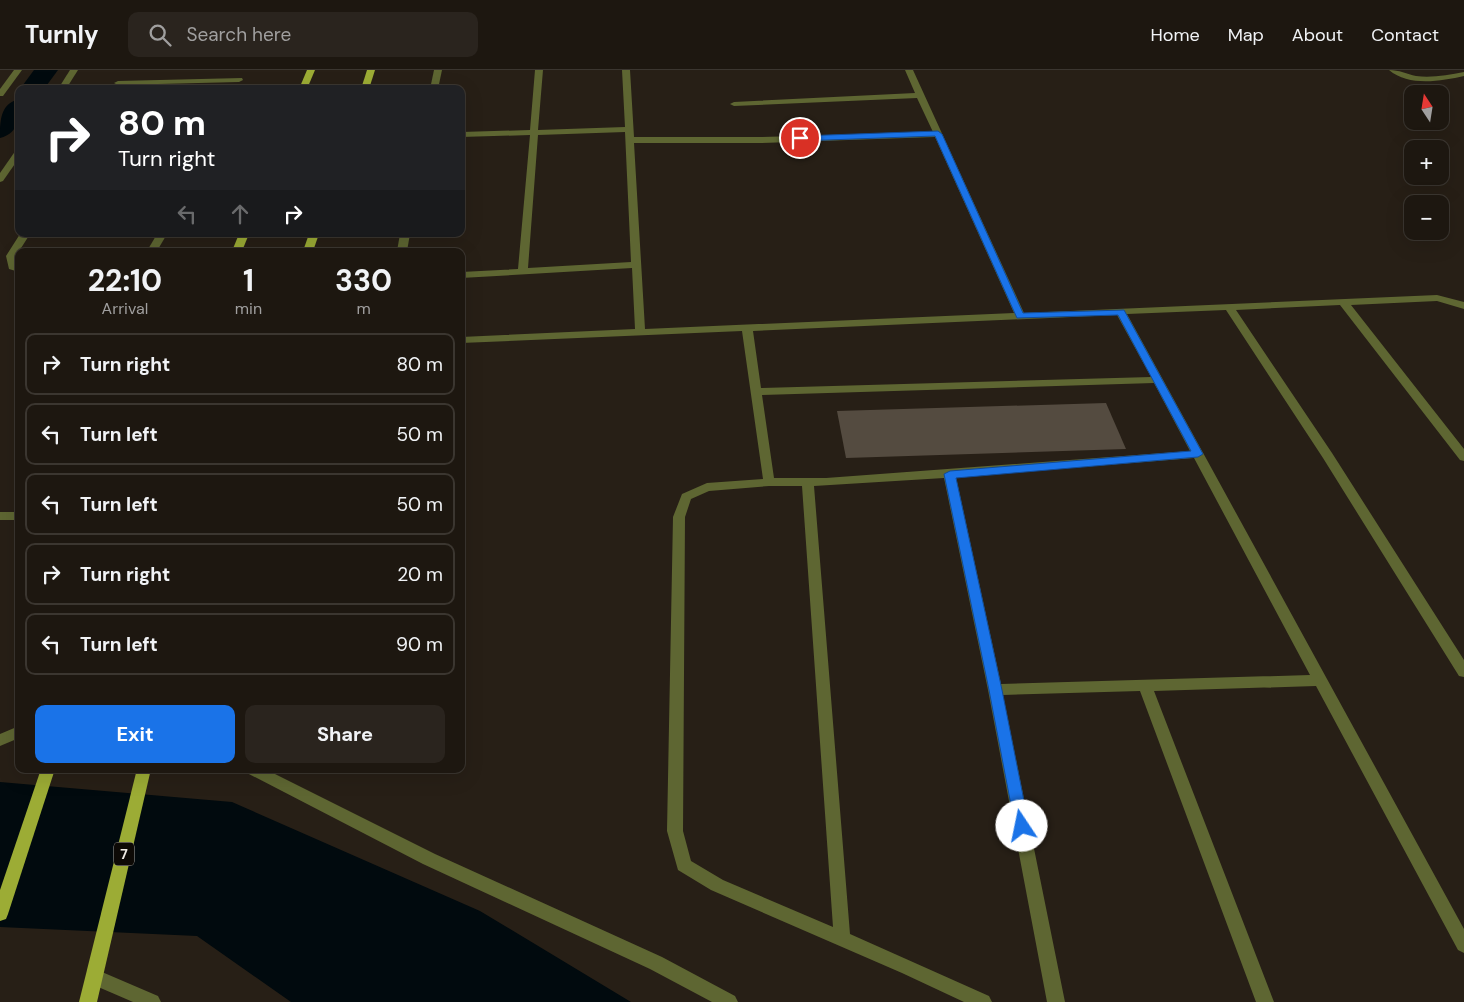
<!DOCTYPE html>
<html lang="en">
<head>
<meta charset="utf-8">
<style>
  body { margin:0; font-family:"DM Sans",sans-serif; background:#2a241e; color:#f1f3f6; height:100vh; display:flex; flex-direction:column; font-size:19px; white-space:nowrap }
  * { box-sizing:border-box; margin:0 }
  p { font-size:16px; color:#a09f9f }
  .icon { flex:none; width:28px; height:28px; fill:none; stroke:currentColor; stroke-width:2; stroke-linecap:round; stroke-linejoin:round }
  .map { position:relative; flex:1; overflow:hidden }
  .drawer { position:absolute; left:15px; top:178px; width:450px; height:525px; display:flex; flex-direction:column; background:#1d1710; border-radius:10px; box-shadow:0 5px 20px #0002,0 0 0 1px #3b3630 }
  .drawer>* { flex:none }
  .banner { position:absolute; left:15px; top:15px; width:450px; height:152px; border-radius:10px; box-shadow:0 5px 20px #0002,0 0 0 1px #3b3630; background:#202124; color:#fff; overflow:hidden }
  .needle { width:32px; rotate:348deg }
  .buttons { position:absolute; left:1404px; top:15px; display:grid; gap:10px }
  .buttons a { display:grid; place-items:center; width:45px; height:45px; border-radius:10px; background:#1d1710; box-shadow:0 5px 20px #0002,0 0 0 1px #3b3630; font-size:25px }
  .pin { position:absolute; display:grid; place-items:center; width:42px; height:42px; color:#fff; margin:-21px; border:2px solid #fff; border-radius:50%; box-shadow:0 1px 5px #0007 }
  .me { position:absolute; width:55px; margin:-28px; rotate:349deg; stroke-linejoin:round; filter:drop-shadow(0 0 4px #0008) }
  .turn { display:flex; align-items:center; gap:18px; height:105px; padding:0 20px; font-size:22px }
  .turn .icon { width:65px; height:65px; stroke-width:2.5 }
  .turn b { display:block; font-size:35px; line-height:42px }
  .lanes { display:flex; align-items:center; height:48px; padding:0 20px; background:#0003; justify-content:center; gap:25px; direction:ltr }
  .lanes .off { opacity:.35 }
  .eta { display:flex; justify-content:space-evenly; align-items:center; height:85px; text-align:center }
  .eta b { font-size:30px; font-weight:700; line-height:35px }
  .primary-button { display:flex; gap:10px; margin-top:auto; padding:10px 20px }
  .primary-button a { flex:1; height:58px; border-radius:10px; background:#1a73e8; color:#fff; font-size:20px; font-weight:700; line-height:58px; text-align:center }
  .primary-button a+a { background:#2a241e; color:#f1f3f6 }
  ul { padding:0; list-style:none }
  li { display:flex; align-items:center; gap:15px; height:62px; margin:0 10px 8px; padding:0 10px; border:2px solid #3b3630; border-radius:10px }
  li div { flex:1 }
  li b { display:block; font-size:19px }
  li em { font-style:normal }
  header { display:flex; align-items:center; gap:30px; box-sizing:border-box; height:70px; padding:0 25px; background:#1d1710; border-bottom:1px solid #3b3630 }
  header strong { font-size:24px }
  nav { display:flex; gap:28px; margin-inline-start:auto; font-size:18px }
  .search { width:350px; height:45px; background:#2a241e; display:flex; align-items:center; gap:12px; box-sizing:border-box; padding:0 18px; border-radius:10px; color:#a09f9f; font-size:19px }
  .map>svg:first-child { display:block }
  .water { fill:#010a0e }
  .lines { fill:none; stroke-linecap:round; stroke-linejoin:round }
  .canal { fill:#010a0e; fill-rule:evenodd }
  .building { fill:#544b40 }
  .minor { fill:#5e6632; fill-rule:evenodd }
  .major { fill:#9cac35; fill-rule:evenodd }
  .route { fill:#1a73e8; stroke:#114b97 }
  .labels { text-anchor:middle; dominant-baseline:central; stroke-width:5; stroke-linejoin:round; paint-order:stroke }
  .shield { fill:#0d0a06; stroke:#aca8a1; stroke-width:1 }
  .shield-label { font-size:14px; font-weight:bold; fill:#f0ebe4 }
</style>
</head>
<body>
<header>
<strong>Turnly</strong>
<div class="search"><svg class="icon" aria-label="search" viewBox="0 0 24 24"><circle cx="10" cy="10" r="6"/><path d="M15 15l6 6"/></svg>Search here</div>
<nav><a>Home</a><a>Map</a><a>About</a><a>Contact</a></nav>
</header>
<div class="map">
<svg width="1464" height="932" viewBox="0 0 1464 932">
  <rect width="100%" height="100%" fill="#271f16"/>
  <path class="water" d="M0,712l232,20 248,109 151,91h-340l-94,-66 -197,-9z"/>
  <g class="lines">
    <g class="canal">
      <path d="M34,0h24l-14,19h-24z"/>
      <path d="M19,29c0,17 1,34 -19,39 0,-17 0,-34 19,-39z"/>
    </g>
  </g>
  <path class="building" d="M1106,333l20,46 -280,9 -9,-47z"/>
  <g class="lines">
    <g class="minor">
      <path d="M14,0h8l-19,26h-3v-7z"/>
      <path d="M70,0h8l-12,19h-8z"/>
      <path d="M434,0h8l-4,19h-8z"/>
      <path d="M535,0h8l-5,60 87,-3 -3,-57h8l4,67h127l172,-5 -16,-34 -183,8 -4,-2 4,-2 181,-9 -10,-23h8l111,243 413,-18 27,7v7l-27,-8 -86,4 113,144v12l-4,-1 -120,-155 -104,5 96,143 132,207v17l-5,-1 -136,-218 -97,-148 -99,4 337,615v24l-6,-3 -142,-264 -162,5 120,311h-18l-116,-311 -137,4 62,307h-18l-59,-312 -44,-212 -130,8 36,448 139,62 3,6h-28l-62,-29 -191,-83 -33,-20 -11,-39 6,-314 9,-23 25,-11 56,-4 -21,-148 -281,12v-6l174,-8 -3,-61 -171,10v-6l57,-3 12,-134 -69,2v-5l69,-2zM625,62l6,130 -103,6 10,-133zM935,67l79,176 -369,16 -11,-186h127zM1117,245l34,62 -390,11 -8,-57zM1154,313l36,68 -364,27h-52l-12,-83zM1194,388l116,217 -309,9 -45,-207zM769,416h33l31,441 -110,-47 -32,-19 -8,-30 2,-314 6,-18 18,-8z"/>
      <path d="M1389,0c10,0 18,4 27,6 16,2 32,-1 48,-4v4c-23,5 -55,11 -75,-6z"/>
      <path d="M242,8l1,2 -4,2 -121,3 -4,-2 4,-2z"/>
      <path d="M16,80h3v8l-16,23 -3,1v-9z"/>
      <path d="M20,164h10l-14,22 3,16 -10,-3 -3,-13z"/>
      <path d="M157,164h10l-10,17h-10z"/>
      <path d="M400,164h10l-3,17h-10z"/>
      <rect x="0" y="442" width="19" height="8"/>
      <path d="M19,656v12l-19,8v-12z"/>
      <path d="M245,699h20l170,85 227,103 73,39 3,6h-26l-62,-33 -227,-105 -176,-91z"/>
      <path d="M95,899l63,27 3,6h-28l-44,-19 -3,-6 3,-6z"/>
    </g>
    <g class="major">
      <path d="M307,0h8l-8,19h-8z"/>
      <path d="M367,0h8l-6,19h-8z"/>
      <path d="M239,164h10l-7,17h-10z"/>
      <path d="M309,164h10l-6,17h-10z"/>
      <path d="M41,699h14l-47,145 -2,5 -6,2v-31z"/>
      <path d="M137,699h14l-54,233h-18z"/>
    </g>
  </g>
  <path class="route" d="M938,61l4,3 81,179 101,-3 79,144 -5,3 -242,21 46,212 27,136 -2,5 -5,2 -5,-2 -2,-5 -26,-136 -45,-216 6,-3 241,-20 -73,-136 -101,3 -82,-182 -135,5 -4,-3 4,-2z"/>
  <g class="labels">
    <rect class="shield" x="114" y="772.5" width="20" height="23" rx="4"/>
    <g class="shield-label">
      <text x="124" y="784">7</text>
    </g>
  </g>
</svg>
<div class="buttons">
<a><svg class="needle" viewBox="-14 -14 28 28"><path d="M0-13l5 13h-10z" fill="#e53935"/><path d="M0 13l5-13h-10z" fill="#a09f9f"/></svg></a>
<a>+</a>
<a>−</a>
</div>
<div class="pin" style="left:800px;top:68px;background:#d93025"><svg class="icon" aria-label="arrive" viewBox="0 0 24 24"><path d="M6 21V4h12l-3 4 3 4H6"/></svg></div>
<svg class="me" style="left:1022px;top:756px" viewBox="-20 -20 40 40"><circle r="19" fill="#fff"/><path d="M0-13L10 11 0 6-10 11z" fill="#1a73e8"/></svg>
<div class="banner">
<div class="turn"><svg class="icon" aria-label="right" viewBox="0 0 24 24"><path d="M7 20v-9h11M14 6l5 5-5 5"/></svg><div><b>80 m</b>Turn right</div></div>
<div class="lanes"><svg class="icon off" aria-label="left" viewBox="0 0 24 24"><path d="M17 20v-9H6M10 6l-5 5 5 5"/></svg><svg class="icon off" aria-label="ahead" viewBox="0 0 24 24"><path d="M12 20V5M6 11l6-6 6 6"/></svg><svg class="icon" aria-label="right" viewBox="0 0 24 24"><path d="M7 20v-9h11M14 6l5 5-5 5"/></svg></div>
</div>
<section class="drawer">
<div class="eta">
<div><b>22:10</b><p>Arrival</p></div>
<div><b>1</b><p>min</p></div>
<div><b>330</b><p>m</p></div>
</div>
<ul>
<li><svg class="icon" aria-label="right" viewBox="0 0 24 24"><path d="M7 20v-9h11M14 6l5 5-5 5"/></svg><div><b>Turn right</b></div><em>80 m</em></li>
<li><svg class="icon" aria-label="left" viewBox="0 0 24 24"><path d="M17 20v-9H6M10 6l-5 5 5 5"/></svg><div><b>Turn left</b></div><em>50 m</em></li>
<li><svg class="icon" aria-label="left" viewBox="0 0 24 24"><path d="M17 20v-9H6M10 6l-5 5 5 5"/></svg><div><b>Turn left</b></div><em>50 m</em></li>
<li><svg class="icon" aria-label="right" viewBox="0 0 24 24"><path d="M7 20v-9h11M14 6l5 5-5 5"/></svg><div><b>Turn right</b></div><em>20 m</em></li>
<li><svg class="icon" aria-label="left" viewBox="0 0 24 24"><path d="M17 20v-9H6M10 6l-5 5 5 5"/></svg><div><b>Turn left</b></div><em>90 m</em></li>
</ul>
<div class="primary-button"><a>Exit</a><a>Share</a></div>
</section>
</div>
</body>
</html>
